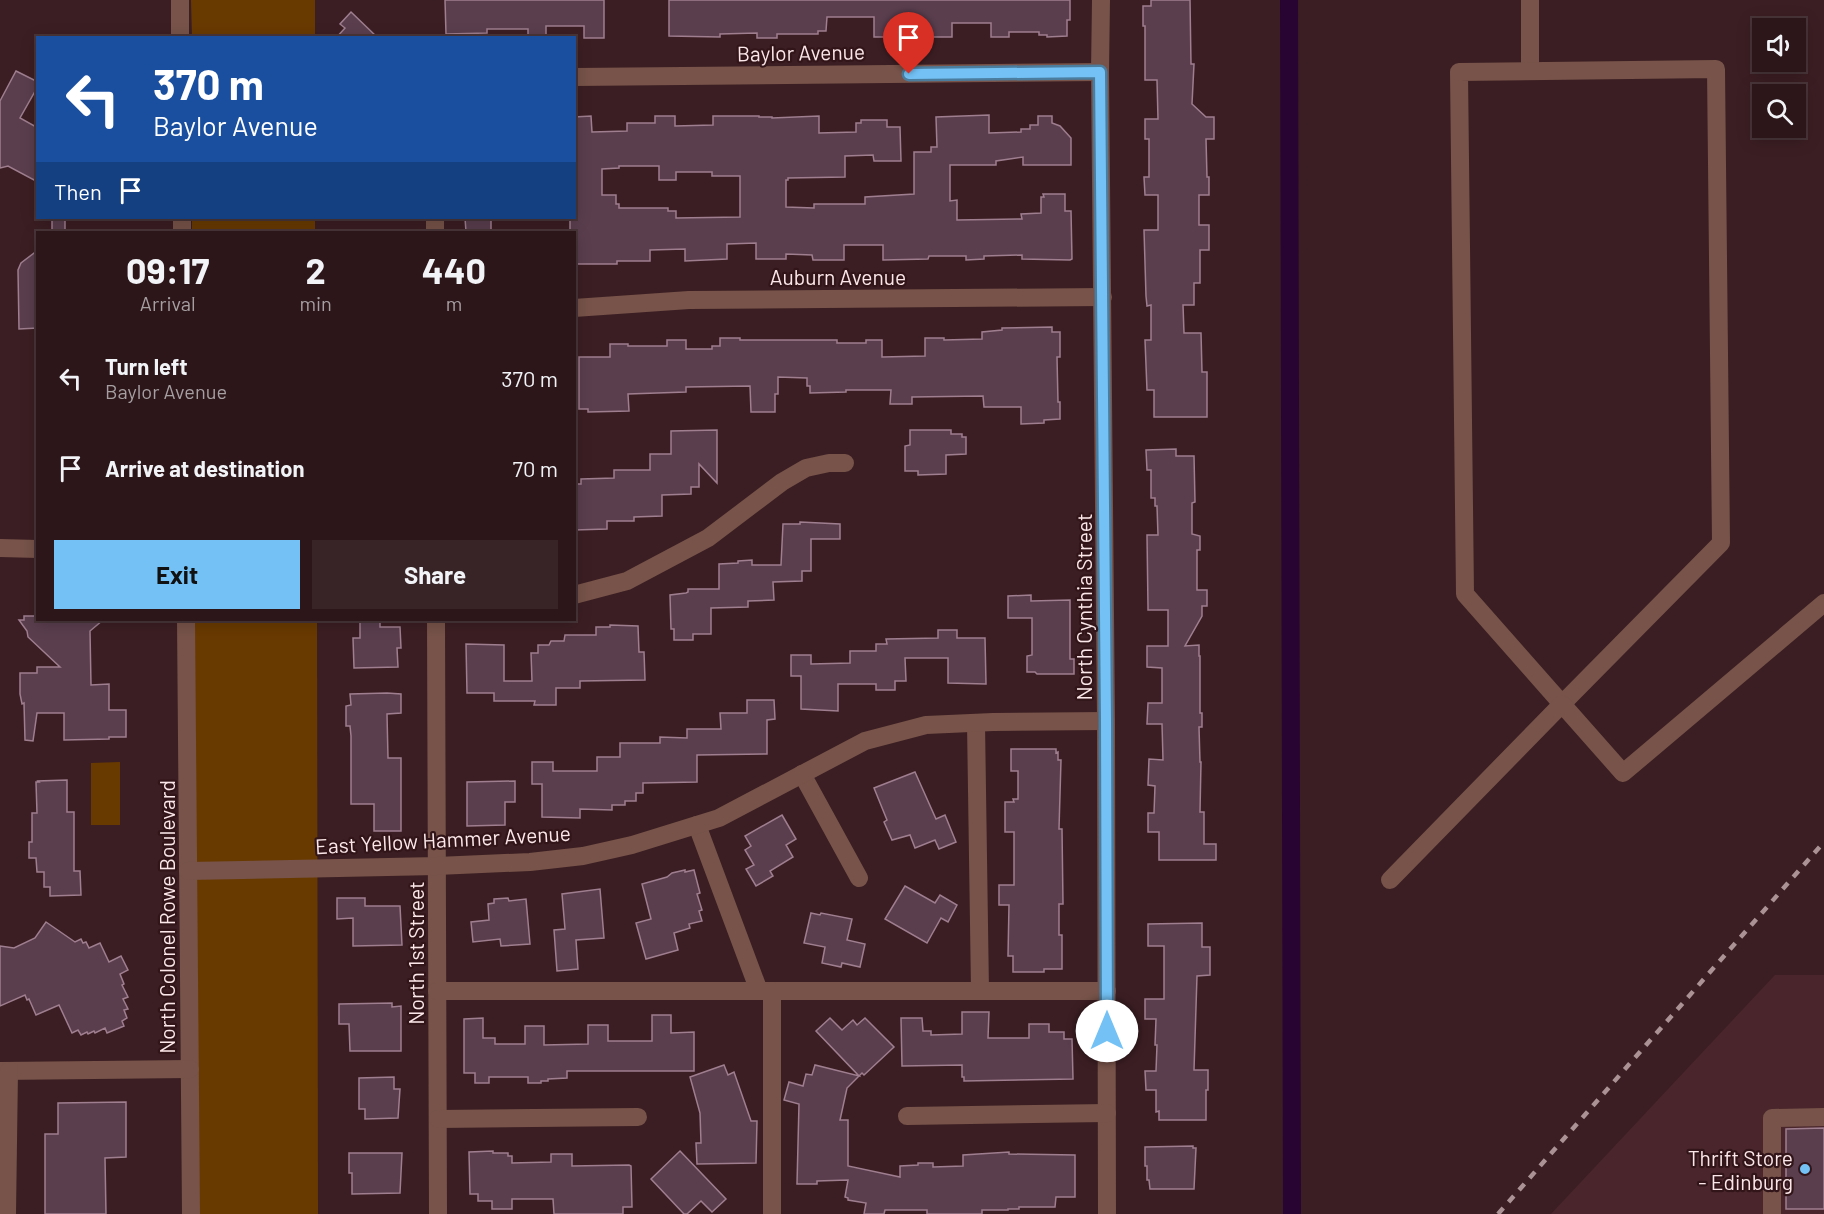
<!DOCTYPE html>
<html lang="en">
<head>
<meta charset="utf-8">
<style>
  body { margin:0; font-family:Barlow,sans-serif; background:#382327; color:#f1f3f6; height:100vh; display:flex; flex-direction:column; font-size:22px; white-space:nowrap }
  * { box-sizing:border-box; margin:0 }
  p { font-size:20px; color:#a69fa2 }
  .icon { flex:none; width:33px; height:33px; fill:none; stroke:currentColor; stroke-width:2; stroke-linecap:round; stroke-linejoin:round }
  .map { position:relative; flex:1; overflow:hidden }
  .drawer { position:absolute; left:36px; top:231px; width:540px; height:390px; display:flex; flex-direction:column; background:#2c161a; border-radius:0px; box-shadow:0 3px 15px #0003,0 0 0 2px #483539 }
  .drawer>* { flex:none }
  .top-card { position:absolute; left:36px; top:36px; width:540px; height:183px; border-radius:0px; box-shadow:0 3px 15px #0003,0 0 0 2px #483539; background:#1a4fa0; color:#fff; overflow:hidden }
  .buttons { position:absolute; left:1752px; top:18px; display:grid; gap:12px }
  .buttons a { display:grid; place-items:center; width:54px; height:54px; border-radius:0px; background:#2c161a; box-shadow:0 3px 15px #0003,0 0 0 2px #483539; font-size:30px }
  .pin { position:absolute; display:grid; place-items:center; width:51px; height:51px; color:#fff; margin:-62px -26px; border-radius:50% 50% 50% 0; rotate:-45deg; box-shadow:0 0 6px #0007 }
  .pin .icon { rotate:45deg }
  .me { position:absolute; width:66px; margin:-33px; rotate:0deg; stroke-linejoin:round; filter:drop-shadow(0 0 4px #0008) }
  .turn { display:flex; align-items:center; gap:21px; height:126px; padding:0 18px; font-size:27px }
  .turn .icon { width:78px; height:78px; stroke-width:2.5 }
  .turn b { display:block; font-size:42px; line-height:51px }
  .then { display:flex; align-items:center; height:57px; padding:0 18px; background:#0003; gap:12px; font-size:22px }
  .eta { display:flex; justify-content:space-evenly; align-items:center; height:102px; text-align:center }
  .eta b { font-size:36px; font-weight:700; line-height:42px }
  .cta { display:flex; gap:12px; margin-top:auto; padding:12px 18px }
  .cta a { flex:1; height:69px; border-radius:0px; background:#73c1f5; color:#111; font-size:24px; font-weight:700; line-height:69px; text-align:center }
  .cta a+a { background:#382327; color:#f1f3f6 }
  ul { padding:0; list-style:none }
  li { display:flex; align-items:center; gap:18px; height:90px; padding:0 18px }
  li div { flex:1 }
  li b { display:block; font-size:22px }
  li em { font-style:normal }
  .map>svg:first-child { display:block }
  .built { fill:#4a262c }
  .green { fill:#693a00 }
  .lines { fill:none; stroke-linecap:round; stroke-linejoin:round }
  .canal { stroke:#280432; stroke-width:18 }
  .building { fill:#5a3e4e; stroke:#9e7e8f; stroke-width:1.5; fill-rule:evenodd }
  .minor { stroke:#775349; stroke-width:18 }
  .rail { stroke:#aa9295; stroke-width:4.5; stroke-dasharray:8 8; stroke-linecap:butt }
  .route-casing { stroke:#4b7d9f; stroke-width:15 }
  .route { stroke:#73c1f5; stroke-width:10 }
  .poi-dot { fill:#73c1f5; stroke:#311519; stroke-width:2 }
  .labels { text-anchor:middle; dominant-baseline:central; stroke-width:4.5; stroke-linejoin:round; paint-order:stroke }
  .street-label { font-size:21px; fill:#fbe7e9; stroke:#311519 }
  .poi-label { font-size:21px; fill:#fbe7e9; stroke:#311519; text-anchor:end }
</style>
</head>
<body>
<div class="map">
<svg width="1824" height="1214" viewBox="0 0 1824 1214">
  <rect width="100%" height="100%" fill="#3b1e23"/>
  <path class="built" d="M1775,975h49v239h-273z"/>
  <g class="green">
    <path d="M191,0h124v37h-123z"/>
    <rect x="192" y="218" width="123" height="14"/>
    <path d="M193,620h124l1,594h-123z"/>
    <path d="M120,762v63h-29v-62z"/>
  </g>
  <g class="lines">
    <path class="canal" d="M1289,0l3,1214"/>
  </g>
  <g class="building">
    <path d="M445,0h159v38h-20v-12h-38v12h-18v-9h-41v4l-41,1z"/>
    <path d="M669,0h401v20h-3v16l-20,1v-2h-8v-3h-30v5h-18v-14h-39v14h-78v-20h-47l-1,14h-8v3h-41v4h-20v-5l-37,1v3l-51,-1z"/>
    <path d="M1151,0h39l1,64h3l-2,40 14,13h8v22h-8l1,38h2v18h-10v30h10v25h-9v33h-6v22h-11l1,28h17l1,39h5v45h-53v-27h-7l-2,-50h6v-35l-4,1 -1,-10 -2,-66h14v-35h-13l-1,-18h5v-38h-4v-20h13l-1,-39h-12v-54h-2v-20h8z"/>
    <path d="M351,12l27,26h-42l9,-10 -5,-4z"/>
    <path d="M16,71l22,11v4l-18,32 18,10v45l-4,7 -26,-14 -8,2v-67z"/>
    <path d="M989,115v18l32,-1v-3h9v-4h8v-9h14v7l8,3 11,12v27h-48v-8l-27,4v4h-46v36l7,-1v20l65,-1 -1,-5 20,-1v-16h3l-1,-3h22v17h6l1,48 -2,1 -48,-1v-4l-38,1v3l-18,1v-4h-37l-1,3 -45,1v-15h-39v15h-31l-1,-5 -26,-1v5h-30v-16l-29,1v15l-42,2v-12l-35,1v11h-33v3h-43v-32h-4v-14h4v-101l17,-1 1,16 35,-1v-8h28v-7h20v10l38,-1v-9h46v1h13v1l47,-2v17l37,-1v-9h5v-3h26v7h13l1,34h-27l-1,-6 -28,1v21l-57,1v2h-2v27l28,1v-4h51v-7l49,-3v-42h17v-5h6l-1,-30zM619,166h40v14h17v-8h36v4h28v41l-64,1v-7h-8v-3h-49v-4h-3v-9h-14v-26l17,-1z"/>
    <rect x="52" y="218" width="13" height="14"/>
    <path d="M465,218h26v14h-25z"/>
    <path d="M38,250v78l-19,1 -1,-59 3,-7z"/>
    <path d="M1052,327v5h8v25h-3l1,45h2v17l-16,1v3l-23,1v-17h-37l-1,-11 -71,1v7h-22l1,-14h-45v2l-36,1v-7h-3v-8l-29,-1v17h-3v18h-24l-1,-26 -64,1v5l-58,2 1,17 -41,1v-3h-9v-52h31v-13h18v2h39v-6h19v9h26v-3h8v-8h20v2h97v3h29v-3h16v17l43,-1v-18h19v2l38,-1v-7l20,-2v-2z"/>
    <path d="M717,430v53l-18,-19v23h-8v7l-29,1v21l-28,1v4h-27v8l-33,1v-46h7v-5l33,-1v-8h36v-16h21v-23z"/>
    <path d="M910,430h41v4h11v3h4v17l-20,1v19l-28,1v-4h-13v-25l5,-1z"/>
    <path d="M1176,449v7h18l1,46 -3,1v31l8,2v14h-3v40h10v16h-5v10l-17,30 14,-1v11h1v57h2v14h-3l1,35h1l-1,50h4v32h12v16h-57v-28h-11v-19h6l1,-27 -7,-1 1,-26 14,1 -1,-36h-15l1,-21h14v-35l-15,-1v-21h21v-36h-20v-4l-1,-71h11l-1,-29h-2v-8h-4v-28h-4l-1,-20z"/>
    <path d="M800,522l40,2v15h-29v32h-9v10l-29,1 1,18 -26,1v6l-37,1v26h-18v6h-19v-11h-3l-1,-34 16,-2 2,-1v-3h31v-25l19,-1v-2l14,-1v5h29l2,-41h17z"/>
    <path d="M1031,595v6l39,-1v59h4v15h-37l-2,-2h-8v-16l5,-1v-37h-24v-22z"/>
    <path d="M24,616h14v4h65l-13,11 1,54 18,-1v26h17v27h-17v2l-45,1v-27h-27l-4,28 -8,-1 -1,-37 -2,1 -2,-10v-21h17v-6h23l-32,-30 -1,-6 -8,-11h5z"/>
    <path d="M360,620h20v7h20l1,21h-4l1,19 -44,1 -1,-30h7z"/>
    <path d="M610,625l28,1 1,26h5l1,28 -65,1v7h-24v17h-22l1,-4h-41v-8h-27l-1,-49 38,1v36h28l-1,-28h7v-8h11l2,-4h13l1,-6h31v-8h14z"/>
    <path d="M938,630h19v8h28l1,46 -38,-1v-25h-43l1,23h-11v9h-19v-6h-38v27l-37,-2v-33h-10v-21h20v9l39,-1v-12h26v-7h11l-1,-5 52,-1z"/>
    <path d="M387,693l14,1v19l-14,1 1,44h13v73h-27v-27h-23v-68l-1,-10h-4v-20l5,-1 -1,-11z"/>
    <path d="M747,700h27l1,19 -8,1v34l-70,1v27l-54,1v10h-7v8h-11v4h-13v5l-32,-1v9l-38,-1v-33h-10v-22h21v9h44v-14h23v-14h40v-6l27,1v-9h34l-1,-16h27z"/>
    <path d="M1011,749h45v4l2,-1v8h3l-2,69h3l1,75h-4v31h3v34h-18v3h-31v-16h-5l1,-51h-10v-20h15v-53h-9v-30h9l-1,-3h5v-28h-7z"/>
    <path d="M915,772l21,47 9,-4 11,27 -17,7 -4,-9 -20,8 -5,-13 -18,5 -8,-18 3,-2 -13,-32z"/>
    <path d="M67,780v32h7v59h6l1,24 -31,1v-9h-6v-15h-7l-1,-14h-7v-16h3v-29h5l-1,-31h3l-1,-1z"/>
    <path d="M515,781v21h-10v23l-38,1v-44z"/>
    <path d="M782,815l14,24 -10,6 7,12 -23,14 3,5 -17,10 -10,-17 8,-4 -9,-15 6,-4 -6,-10z"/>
    <path d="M685,870v2l9,-2 6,23 -3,1 5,16 -3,1 3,10 -13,3 1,4 -16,5 4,17 -32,9 -10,-36 15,-4 -9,-35 25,-7 5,-4z"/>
    <path d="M905,886l30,17 5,-8 17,10 -9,17 -7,-4 -14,25 -42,-24z"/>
    <path d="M600,889l4,49 -28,2 2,29 -21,2 -3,-41 11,-1 -3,-35z"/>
    <path d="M337,898h28v8h35l2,39 -49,1v-28l-16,1z"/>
    <path d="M508,898l1,3 17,-2 4,45 -29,2 -1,-7 -27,3 -2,-20 18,-2 -1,-16 6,-1v-4z"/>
    <path d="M811,913l9,2 1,-2 31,6 -5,21 18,4 -5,23 -18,-4 -1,4 -19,-4 3,-16 -21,-4z"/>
    <path d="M46,922l29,20 6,-3 2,4 3,-1 3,6 11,-5 9,19 12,-6 7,14 -8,4 4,10 -2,1 6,12 -5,2 5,10 -4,1 3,8 -5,3 2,5 -17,7 -2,-5 -10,5 -1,-2 -6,3 -1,-2 -6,3 -3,-5 -6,3 -13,-28 -23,10 -7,-16 -2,1 -2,-5 -25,11v-60l14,2 21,-10z"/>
    <path d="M1202,923v24h8v28l-13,1 -3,94h14v20h-2v30h-47v-9l-3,1v-22h-10l-1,-19h11l1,-26h-2l1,-26h-11v-20h19v-53h-16v-22z"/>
    <path d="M392,1003v4l9,-1v45h-51l-1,-27h-10v-20z"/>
    <path d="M962,1012h27l-1,26h41v-14h20v8h15v7h8l1,40 -109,2v-4h-2v-12l-60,1 -1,-48h21l1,13h8v4l31,-1z"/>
    <path d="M652,1015h19v18l23,-1v39h-127v7l-19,1v2h-7v2h-13v-6h-39v6h-14v-10h-11v-54l19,-1v20h12v6h30v-18h19v19l44,-1v-19h20v16h44z"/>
    <path d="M830,1018l12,12 11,-10 4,5 8,-7 29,29 -30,28 -2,-2 -15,15 -7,32h8v46l52,11v-11l18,-1v-2h15v4l30,-1v-11l46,-3v2l66,1v42h-19l-1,10h-36v2h-11v1h-26v4h-55v-4h-42l-1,4h-20l2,-11 -18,-3v-2l-3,-1 3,-17 -31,1v3h-20l2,-80 -15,-4 5,-18 14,4 3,-12 6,1 3,-10 44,11 -43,-45z"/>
    <path d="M724,1065l4,10 6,-3 17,49h6l-1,42 -59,1 -1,-21h5l-1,-30 -10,-36z"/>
    <path d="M394,1077v12h6l-2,29 -33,1v-10h-6v-31z"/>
    <path d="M126,1102v55l-21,1 1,56h-61v-80h13v-31z"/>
    <path d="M1824,1128v81h-38v-80z"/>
    <path d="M1193,1146v2h3l-2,41h-44l-1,-9h-2v-14h-2v-19z"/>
    <path d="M493,1151v2h15v3h4v7l39,-1v-8h21v12l57,-1 2,1 1,41h-9v7h-69l-1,-15h-41v10h-20v-8h-14v-7h-8l-1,-42z"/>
    <path d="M680,1151l46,48 -14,13 -11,-11 -14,13h-3l-33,-35z"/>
    <path d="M349,1153h53l-2,40 -48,1v-21h-3z"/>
  </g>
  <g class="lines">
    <g class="minor">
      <path d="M180,0v38"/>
      <path d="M1101,0l-1,72 6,649 1,493"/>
      <path d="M1530,0v71"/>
      <path d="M1716,69l5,474 -159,161 -97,-110 -6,-522z"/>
      <path d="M574,77l526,-5"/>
      <path d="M182,218v14"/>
      <path d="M435,218v14"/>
      <path d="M574,308l115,-8 414,-3"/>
      <path d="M0,548l38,1"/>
      <path d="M574,595l53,-14 81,-43 74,-56 24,-14 23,-5h16"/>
      <path d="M186,620l5,594"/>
      <path d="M436,620l2,594"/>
      <path d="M976,723l4,268"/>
      <path d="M802,774l57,104"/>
      <path d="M697,825l62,166"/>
      <path d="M188,871l249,-5 93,-4 53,-6 49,-11 87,-27 146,-77 61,-16 67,-3 113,-1"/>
      <path d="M1390,880l172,-176 61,69 201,-170"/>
      <path d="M437,991h670"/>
      <path d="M772,991v223"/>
      <path d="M0,1071l190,-2"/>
      <path d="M907,1116l200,-3"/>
      <path d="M438,1119l200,-2"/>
      <path d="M7,1214l2,-143"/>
      <path d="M1772,1214v-96l52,-1"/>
    </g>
    <path class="rail" d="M1498,1214l326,-372"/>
  </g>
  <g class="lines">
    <g class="route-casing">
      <path id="route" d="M909,74l191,-2 6,649 1,310"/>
    </g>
    <use href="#route" class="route"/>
  </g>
  <circle class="poi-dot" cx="1805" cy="1169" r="6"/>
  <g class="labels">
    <g class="street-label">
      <text transform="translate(801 52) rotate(-1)">Baylor Avenue</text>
      <text x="838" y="276">Auburn Avenue</text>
      <text transform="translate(1083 607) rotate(-90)">North Cynthia Street</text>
      <text transform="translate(443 839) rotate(-3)">East Yellow Hammer Avenue</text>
      <text transform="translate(166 917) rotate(-90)">North Colonel Rowe Boulevard</text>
      <text transform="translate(415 953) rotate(-90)">North 1st Street</text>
    </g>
    <g class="poi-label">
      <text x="1793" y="1157">Thrift Store<tspan x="1793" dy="24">- Edinburg</tspan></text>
    </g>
  </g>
</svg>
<div class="buttons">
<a><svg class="icon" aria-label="sound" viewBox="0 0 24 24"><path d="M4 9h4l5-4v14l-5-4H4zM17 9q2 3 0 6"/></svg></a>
<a><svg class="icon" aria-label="search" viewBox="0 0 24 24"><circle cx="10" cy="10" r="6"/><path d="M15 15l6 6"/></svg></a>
</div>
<div class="pin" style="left:909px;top:74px;background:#d93025"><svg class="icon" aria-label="arrive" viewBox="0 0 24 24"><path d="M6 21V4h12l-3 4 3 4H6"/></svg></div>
<svg class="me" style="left:1107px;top:1031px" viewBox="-20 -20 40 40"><circle r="19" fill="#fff"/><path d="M0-13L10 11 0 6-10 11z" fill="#73c1f5"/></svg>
<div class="top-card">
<div class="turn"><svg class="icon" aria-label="left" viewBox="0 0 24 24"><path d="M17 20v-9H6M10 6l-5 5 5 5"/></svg><div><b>370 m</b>Baylor Avenue</div></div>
<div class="then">Then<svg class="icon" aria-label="arrive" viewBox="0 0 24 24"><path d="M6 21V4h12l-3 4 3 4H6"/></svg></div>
</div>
<section class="drawer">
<div class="eta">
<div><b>09:17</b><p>Arrival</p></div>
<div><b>2</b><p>min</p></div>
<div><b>440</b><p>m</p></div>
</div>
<ul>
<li><svg class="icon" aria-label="left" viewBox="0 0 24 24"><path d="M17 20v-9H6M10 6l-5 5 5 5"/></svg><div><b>Turn left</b><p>Baylor Avenue</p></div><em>370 m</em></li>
<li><svg class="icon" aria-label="arrive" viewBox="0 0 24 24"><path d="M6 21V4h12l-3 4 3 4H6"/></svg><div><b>Arrive at destination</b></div><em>70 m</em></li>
</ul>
<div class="cta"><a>Exit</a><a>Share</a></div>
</section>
</div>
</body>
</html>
